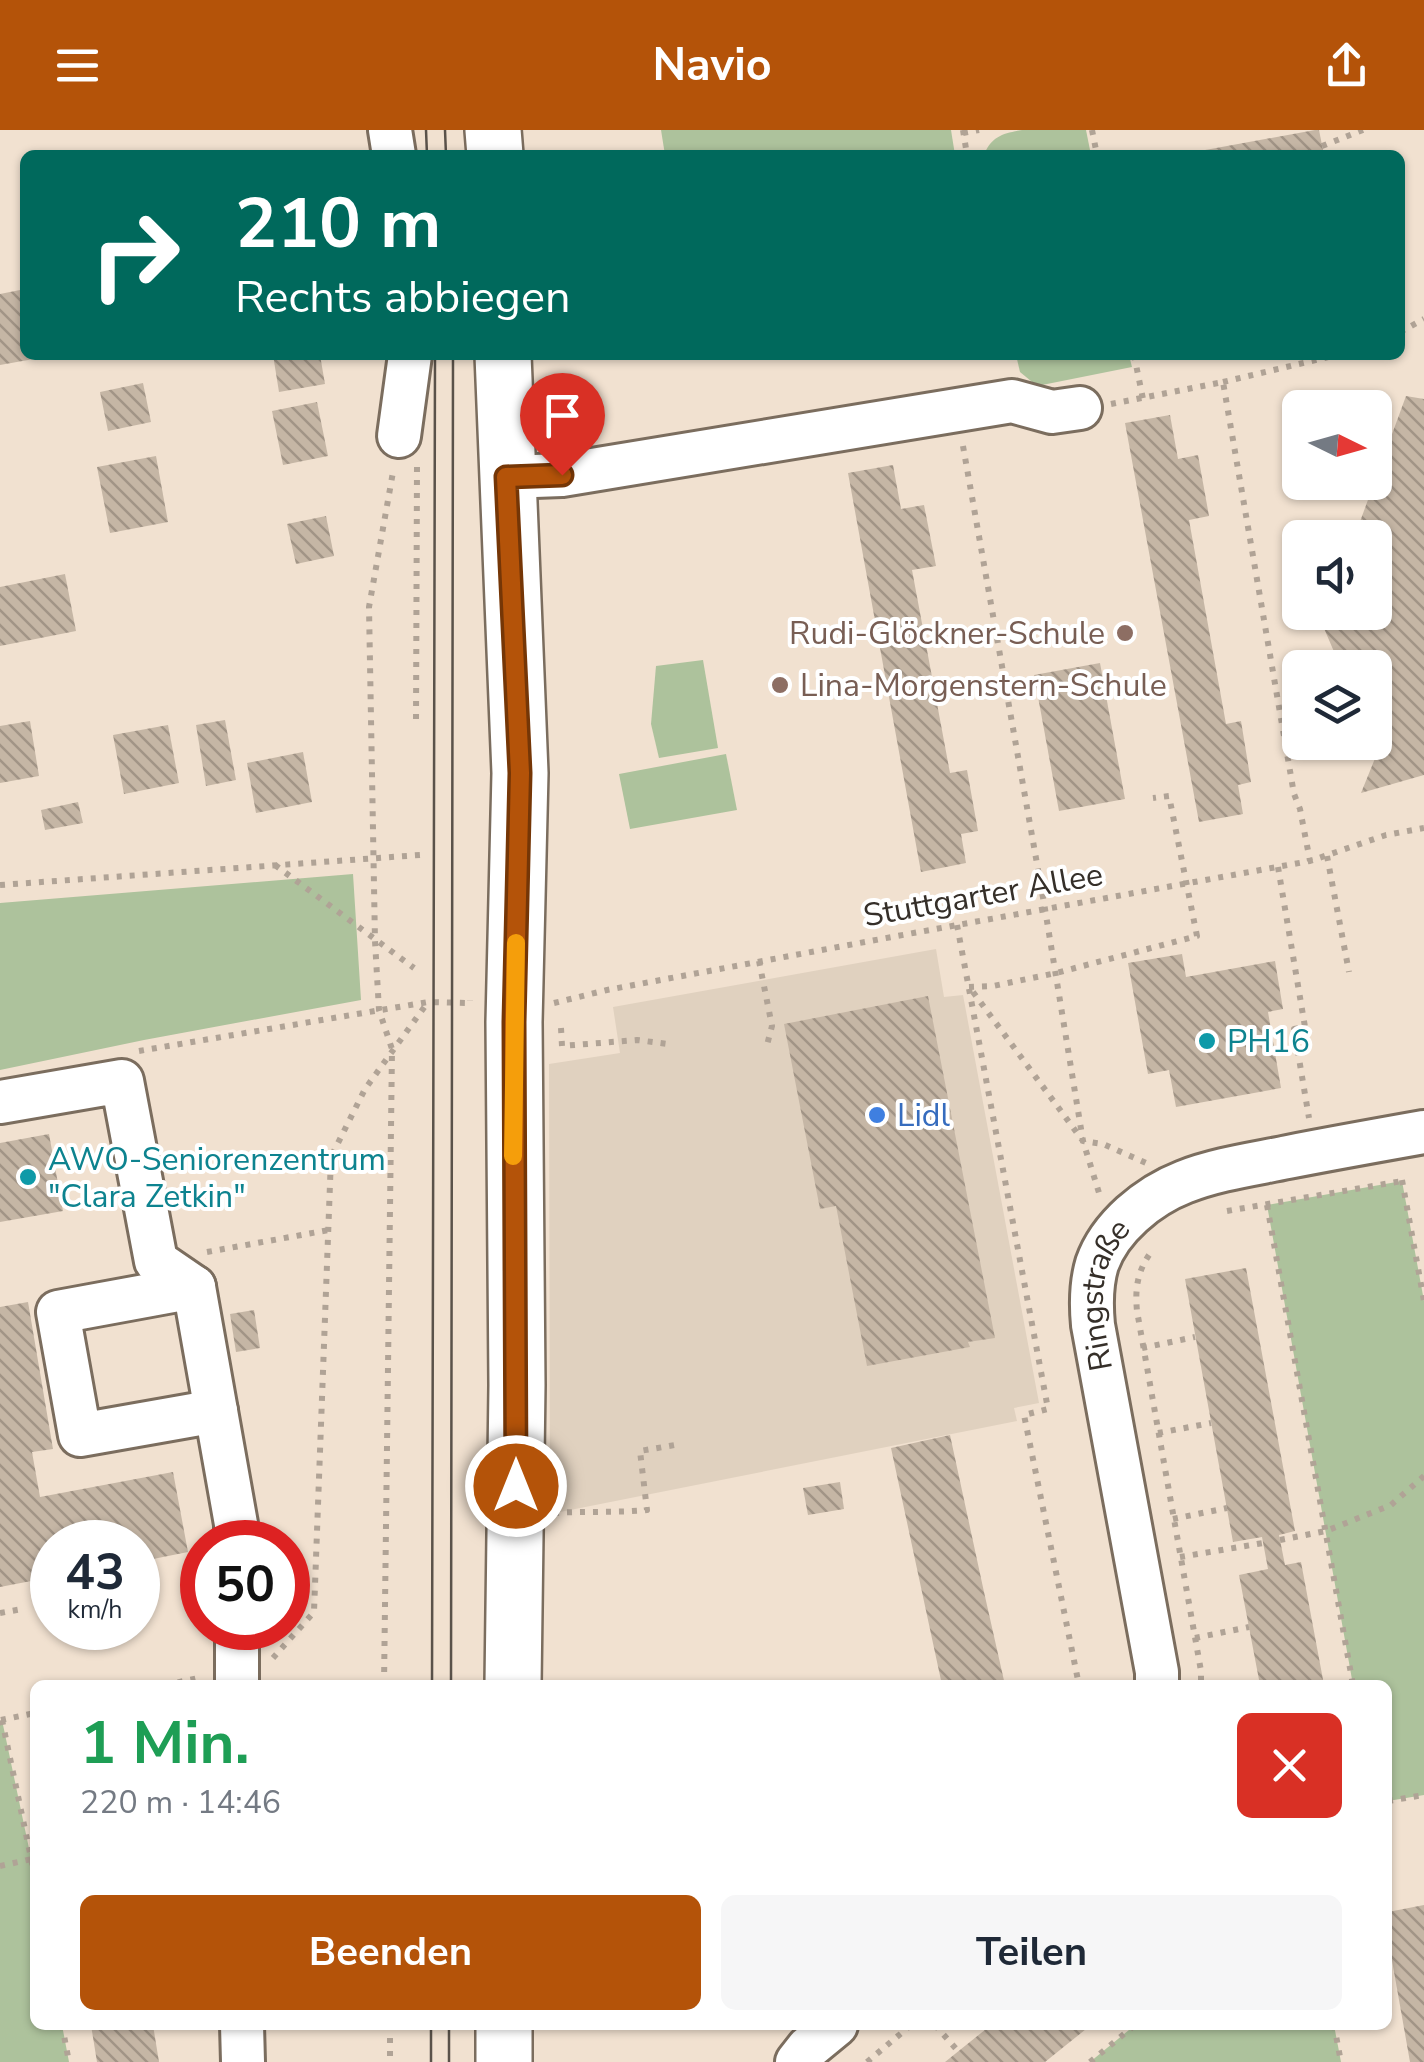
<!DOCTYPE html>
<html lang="de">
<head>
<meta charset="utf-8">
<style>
  body { margin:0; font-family:"Nunito Sans",sans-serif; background:#f6f6f7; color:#1f2937; height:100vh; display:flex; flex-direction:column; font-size:38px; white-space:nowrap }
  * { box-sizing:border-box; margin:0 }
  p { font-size:32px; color:#747a83 }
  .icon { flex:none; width:55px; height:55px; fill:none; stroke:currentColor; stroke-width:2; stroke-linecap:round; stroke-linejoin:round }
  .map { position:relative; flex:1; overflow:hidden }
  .details { position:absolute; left:30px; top:1550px; width:1362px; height:350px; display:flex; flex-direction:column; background:#fff; border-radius:15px; box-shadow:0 2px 8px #0004 }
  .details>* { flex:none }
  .hud { position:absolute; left:20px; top:20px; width:1385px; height:210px; border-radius:15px; box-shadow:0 2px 8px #0004; background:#00695c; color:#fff; overflow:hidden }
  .needle { width:65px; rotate:95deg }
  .fabs { position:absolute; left:1282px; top:260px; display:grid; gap:20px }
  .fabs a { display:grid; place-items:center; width:110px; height:110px; border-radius:15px; background:#fff; box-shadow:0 2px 8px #0004; font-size:50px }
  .speed { position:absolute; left:30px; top:1390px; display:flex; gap:20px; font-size:50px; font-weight:700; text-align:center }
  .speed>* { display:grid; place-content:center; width:130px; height:130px; border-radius:50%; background:#fff; box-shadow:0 2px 8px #0004; line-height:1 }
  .speed small { font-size:25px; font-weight:400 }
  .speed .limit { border:15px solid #d22; background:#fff; color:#111 }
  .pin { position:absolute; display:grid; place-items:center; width:85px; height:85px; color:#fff; margin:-102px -42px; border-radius:50% 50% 50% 0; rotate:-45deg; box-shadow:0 0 10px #0007 }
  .pin .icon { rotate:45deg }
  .me { position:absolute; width:110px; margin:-55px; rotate:0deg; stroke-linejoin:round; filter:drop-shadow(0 0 8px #0008) }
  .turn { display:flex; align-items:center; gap:35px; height:210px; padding:0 50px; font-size:45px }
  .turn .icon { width:130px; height:130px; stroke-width:2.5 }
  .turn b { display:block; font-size:70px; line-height:85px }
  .round { display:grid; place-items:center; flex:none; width:105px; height:105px; border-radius:15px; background:#f6f6f7 }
  .headline { display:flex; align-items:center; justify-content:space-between; height:170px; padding:0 50px }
  h1 { font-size:60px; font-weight:700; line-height:75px; color:#1e9e55 }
  .button { display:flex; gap:20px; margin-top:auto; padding:20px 50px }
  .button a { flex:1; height:115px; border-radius:15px; background:#b45309; color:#fff; font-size:40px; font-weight:700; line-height:115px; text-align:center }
  .button a+a { background:#f6f6f7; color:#1f2937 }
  header { display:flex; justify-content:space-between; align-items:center; height:130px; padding:0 50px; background:#b45309; color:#fff; font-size:45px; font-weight:700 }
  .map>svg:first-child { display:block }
  .commercial { fill:#e0d1bf }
  .green { fill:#adc29c }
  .building { fill:url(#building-back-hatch) }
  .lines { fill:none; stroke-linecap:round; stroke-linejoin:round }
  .minor-casing { stroke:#7b6d5e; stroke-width:48 }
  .major-casing { stroke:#7b6d5e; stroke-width:60 }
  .path { stroke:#b0a396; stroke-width:6; stroke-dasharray:5 8; stroke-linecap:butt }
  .minor { stroke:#fff; stroke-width:42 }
  .major { stroke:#fff; stroke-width:55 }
  .tram { stroke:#5a524a; stroke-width:2.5 }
  .route-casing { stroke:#753606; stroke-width:25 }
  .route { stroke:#b45309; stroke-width:18 }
  .slow { stroke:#f59e0b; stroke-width:18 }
  .education-dot { fill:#8d6e63; stroke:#fff; stroke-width:4 }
  .culture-dot { fill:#0f9aa8; stroke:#fff; stroke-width:4 }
  .shop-dot { fill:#3f7fe0; stroke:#fff; stroke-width:4 }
  .labels { text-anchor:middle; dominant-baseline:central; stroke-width:8; stroke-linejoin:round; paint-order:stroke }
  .education-label { font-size:32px; fill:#785e54; stroke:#fff; text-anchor:end }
  .street-label { font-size:32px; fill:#352f29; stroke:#fff }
  .culture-label { font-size:32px; fill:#0d838f; stroke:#fff; text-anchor:start }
  .shop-label { font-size:32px; fill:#366cbe; stroke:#fff; text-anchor:start }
</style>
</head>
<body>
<header><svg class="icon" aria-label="menu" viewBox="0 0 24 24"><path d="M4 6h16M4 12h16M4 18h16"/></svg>Navio<svg class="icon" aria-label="share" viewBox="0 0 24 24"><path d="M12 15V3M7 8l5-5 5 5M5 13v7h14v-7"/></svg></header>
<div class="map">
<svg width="1424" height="1932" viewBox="0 0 1424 1932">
  <defs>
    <pattern id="building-back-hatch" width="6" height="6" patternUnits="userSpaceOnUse" patternTransform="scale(2.5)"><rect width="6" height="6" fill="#c5b6a5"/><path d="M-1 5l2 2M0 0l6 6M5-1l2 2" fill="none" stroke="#a19486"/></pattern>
  </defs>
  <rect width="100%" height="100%" fill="#f1e1d0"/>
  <path class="commercial" d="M936,819l8,48 19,-2 76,408 -25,5 3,13 -467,93 -1,-450 71,-11 -7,-46z"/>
  <g class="green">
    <path d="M661,0h290l4,25h-290z"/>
    <path d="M1022,0h64l5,25h-107c7,-19 20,-22 38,-25z"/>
    <path d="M1016,225h113l3,12 -95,19 -17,-14z"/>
    <path d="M703,530l15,88 -59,10 -8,-34 5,-58z"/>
    <path d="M726,624l11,56 -107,19 -11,-55z"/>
    <path d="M353,744l8,126 -217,40 -144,30v-167z"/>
    <path d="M1402,1051l22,120v494l-36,6v-116h-35l-86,-480z"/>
    <path d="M2,1590l33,157v148h27l7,37h-69v-341z"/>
    <path d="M1135,1895h199l7,37h-251z"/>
  </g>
  <g class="building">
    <path d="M1315,0h4l5,25h-135v-2z"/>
    <path d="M25,159v66h20v2l-45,8v-71z"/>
    <path d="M273,225h47l5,29 -46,8z"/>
    <path d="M143,253l8,39 -43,9 -8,-39z"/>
    <path d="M1406,266l18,3v376l-63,18 17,-42 -3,-8v-75h-34l-24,-56h58v-74h-21z"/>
    <path d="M317,272l11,54 -45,9 -11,-54z"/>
    <path d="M1170,285l8,44 20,-4 11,61 -20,4 37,204 15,-3 10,61 -13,3 5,29 -44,8 -74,-399z"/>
    <path d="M156,326l12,66 -58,11 -13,-66z"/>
    <path d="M893,335l8,44 23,-4 12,61 -24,4 38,203 17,-3 11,61 -17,3 5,29 -45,9 -73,-399z"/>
    <path d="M326,386l8,40 -38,8 -9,-40z"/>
    <path d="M65,444l11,57 -76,15v-59z"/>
    <path d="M1100,533l25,136 -66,12 -25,-136z"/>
    <path d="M225,590l11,60 -30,6 -10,-61z"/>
    <path d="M30,591l9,55 -39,7v-57z"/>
    <path d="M168,595l11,58 -55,11 -11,-59z"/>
    <path d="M303,622l9,50 -56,11 -9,-50z"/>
    <path d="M78,672l5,21 -38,7 -4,-20z"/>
    <path d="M1182,824l4,23 89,-16 8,48 -15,3 13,76 -105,19 -7,-37 -21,4 -20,-111z"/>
    <path d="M928,866l67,342 -27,4 2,5 -103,19 -31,-160 -16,3 -36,-185z"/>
    <path d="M49,1004l14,77 -63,11v-79z"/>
    <path d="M1246,1138l49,263 -16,4 6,30 16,-3 23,123h-64l-21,-110 29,-6 -6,-32 -29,5 -48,-263z"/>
    <path d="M28,1172l25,147 -21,3 8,45 133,-25 15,80 -50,10v-20h-86v35l-52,10v-280z"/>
    <path d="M254,1180l6,38 -24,4 -6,-38z"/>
    <path d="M950,1305l34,157 21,93h-63l-51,-237z"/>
    <path d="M840,1352l4,27 -36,6 -5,-27z"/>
    <path d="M1424,1775v157h-14l-22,-124v-26z"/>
    <path d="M91,1895h62l6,37h-62z"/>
    <path d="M991,1895h100l-46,37h-100z"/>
  </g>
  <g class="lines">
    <g class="minor-casing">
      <g id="minor">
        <path d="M390,0l4,25"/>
        <path d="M399,306l11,-81"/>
        <path d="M507,347l55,-2 450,-74 40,11 28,-4"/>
        <path d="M0,972l122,-21 34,180 38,26 42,237v18"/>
        <path d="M194,1157l-136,25 22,123 136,-24"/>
        <path d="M237,1498v57"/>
        <path id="s1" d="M1157,1555v-13l-64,-347c-2,-21 -2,-41 4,-61 13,-37 51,-68 87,-82 33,-13 70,-18 104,-25 46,-9 91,-17 136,-25"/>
        <path d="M242,1895l1,37"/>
        <path d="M797,1932l11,-14 28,-23"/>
      </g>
    </g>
    <g class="major-casing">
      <g id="major">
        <path d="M493,0l2,25"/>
        <path d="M503,225l17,418 -6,249 3,363 -4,300"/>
        <path d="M504,1932v-37"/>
      </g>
    </g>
    <g class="path">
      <path d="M963,0l4,25"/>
      <path d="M1092,0l5,25"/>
      <path d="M963,3l16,-3"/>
      <path d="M1322,16l41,-16"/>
      <path d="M1400,202l24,-13"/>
      <path d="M1134,225l9,44"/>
      <path d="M1223,252l114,-27"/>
      <path d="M1111,274l112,-22 71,412 6,15 10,52"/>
      <path d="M963,316l82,463 38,232 17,55"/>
      <path d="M417,337l-1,255h5"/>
      <path d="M1327,726l22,116"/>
      <path d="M275,735l139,103"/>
      <path d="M1278,737l27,160 -11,2 15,89"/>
      <path d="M0,755l420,-30"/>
      <path d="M957,795l91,484 -24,6 55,270"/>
      <path d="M759,831l13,65 -5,19"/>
      <path d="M969,857l24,-1 63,-13 141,-37 -28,-140 -16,2"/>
      <path d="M973,862l110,149 20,3 43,19"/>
      <path d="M554,873l53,-13 290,-54 413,-75 76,-26 38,-7"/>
      <path d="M561,898l1,18 75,-6 31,4"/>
      <path d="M139,921l289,-49 42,1v-3"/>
      <path d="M1402,1050l22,121"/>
      <path d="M1267,1075l86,480"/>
      <path d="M1227,1081l175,-30"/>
      <path d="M207,1122l122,-22"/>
      <path d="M1149,1125c-12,18 -14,35 -12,56l64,360v14"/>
      <path d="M1142,1218l53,-11"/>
      <path d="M1158,1303l53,-10"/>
      <path d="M554,1383c31,-2 62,0 93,-3l-7,-59 35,-6"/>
      <path d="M1173,1389l54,-11"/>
      <path d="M1280,1410l46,-9 65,-26 33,-29"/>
      <path d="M1180,1427l83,-14"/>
      <path d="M0,1483l22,-4"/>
      <path d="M1195,1508l54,-11"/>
      <path d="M273,1528l41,-46 17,-455 34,-68 63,-87"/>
      <path d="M165,1555l38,-8"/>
      <path d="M384,1555l8,-636 -13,-39 -4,-69 -6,-334 24,-135"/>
      <path d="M1,1590l34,-7"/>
      <path d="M2,1590l33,157"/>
      <path d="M1388,1671l36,-6"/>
      <path d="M0,1736l32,-7"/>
      <path d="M62,1895l7,37"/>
      <path d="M390,1895v37"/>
      <path d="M935,1895l23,26"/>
      <path d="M1334,1895l7,37"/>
      <path d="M867,1932l44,-37"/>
      <path d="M1090,1932l45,-37"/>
    </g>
    <use href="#minor" class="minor"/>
    <use href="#major" class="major"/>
    <g class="tram">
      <path d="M426,0l1,25"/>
      <path d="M445,0l1,25"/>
      <path d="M432,1555l3,-1330"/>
      <path d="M451,1555l2,-1330"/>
      <path d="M431,1932v-37"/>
      <path d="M449,1932v-37"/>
    </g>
  </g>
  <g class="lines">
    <g class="route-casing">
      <path id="route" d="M516,1356l-2,-464 6,-249 -14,-296 56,-2"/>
    </g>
    <use href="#route" class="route"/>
    <path class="slow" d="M513,1026l3,-213"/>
  </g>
  <g class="education-dot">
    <circle cx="1125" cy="503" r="10"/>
    <circle cx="780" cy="555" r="10"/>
  </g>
  <g class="culture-dot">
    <circle cx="1207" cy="911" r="10"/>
    <circle cx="28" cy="1047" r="10"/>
  </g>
  <circle class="shop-dot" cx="877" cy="985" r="10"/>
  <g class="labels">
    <g class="education-label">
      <text x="1105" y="503">Rudi-Glöckner-Schule</text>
      <text x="800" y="555" text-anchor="start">Lina-Morgenstern-Schule</text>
    </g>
    <g class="street-label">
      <text transform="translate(983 765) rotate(-10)">Stuttgarter Allee</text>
      <text stroke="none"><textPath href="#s1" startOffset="398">Ringstraße</textPath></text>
    </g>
    <g class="culture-label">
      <text x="1227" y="911">PH16</text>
      <text x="48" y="1029">AWO-Seniorenzentrum<tspan x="48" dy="37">"Clara Zetkin"</tspan></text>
    </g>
    <g class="shop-label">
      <text x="897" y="985">Lidl</text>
    </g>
  </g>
</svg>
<div class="fabs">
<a><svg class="needle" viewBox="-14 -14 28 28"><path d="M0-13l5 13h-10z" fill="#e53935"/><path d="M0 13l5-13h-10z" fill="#747a83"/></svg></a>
<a><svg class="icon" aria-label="sound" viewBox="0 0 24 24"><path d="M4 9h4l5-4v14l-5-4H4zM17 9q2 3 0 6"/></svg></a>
<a><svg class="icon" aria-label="layers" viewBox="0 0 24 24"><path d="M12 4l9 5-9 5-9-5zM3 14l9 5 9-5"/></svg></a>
</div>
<div class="speed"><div>43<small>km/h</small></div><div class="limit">50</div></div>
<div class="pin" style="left:562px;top:345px;background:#d93025"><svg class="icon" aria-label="arrive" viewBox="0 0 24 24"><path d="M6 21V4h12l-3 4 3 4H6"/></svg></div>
<svg class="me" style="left:516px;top:1356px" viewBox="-20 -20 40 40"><circle r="17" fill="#b45309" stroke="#fff" stroke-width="3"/><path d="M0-11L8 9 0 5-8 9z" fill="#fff"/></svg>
<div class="hud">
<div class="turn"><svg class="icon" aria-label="right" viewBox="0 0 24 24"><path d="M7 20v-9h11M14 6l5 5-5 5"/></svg><div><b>210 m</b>Rechts abbiegen</div></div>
</div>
<section class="details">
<div class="headline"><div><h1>1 Min.</h1><p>220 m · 14:46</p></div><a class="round" style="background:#d93025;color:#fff"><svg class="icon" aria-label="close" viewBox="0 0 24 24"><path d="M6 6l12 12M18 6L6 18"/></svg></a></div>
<div class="button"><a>Beenden</a><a>Teilen</a></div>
</section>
</div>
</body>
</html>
